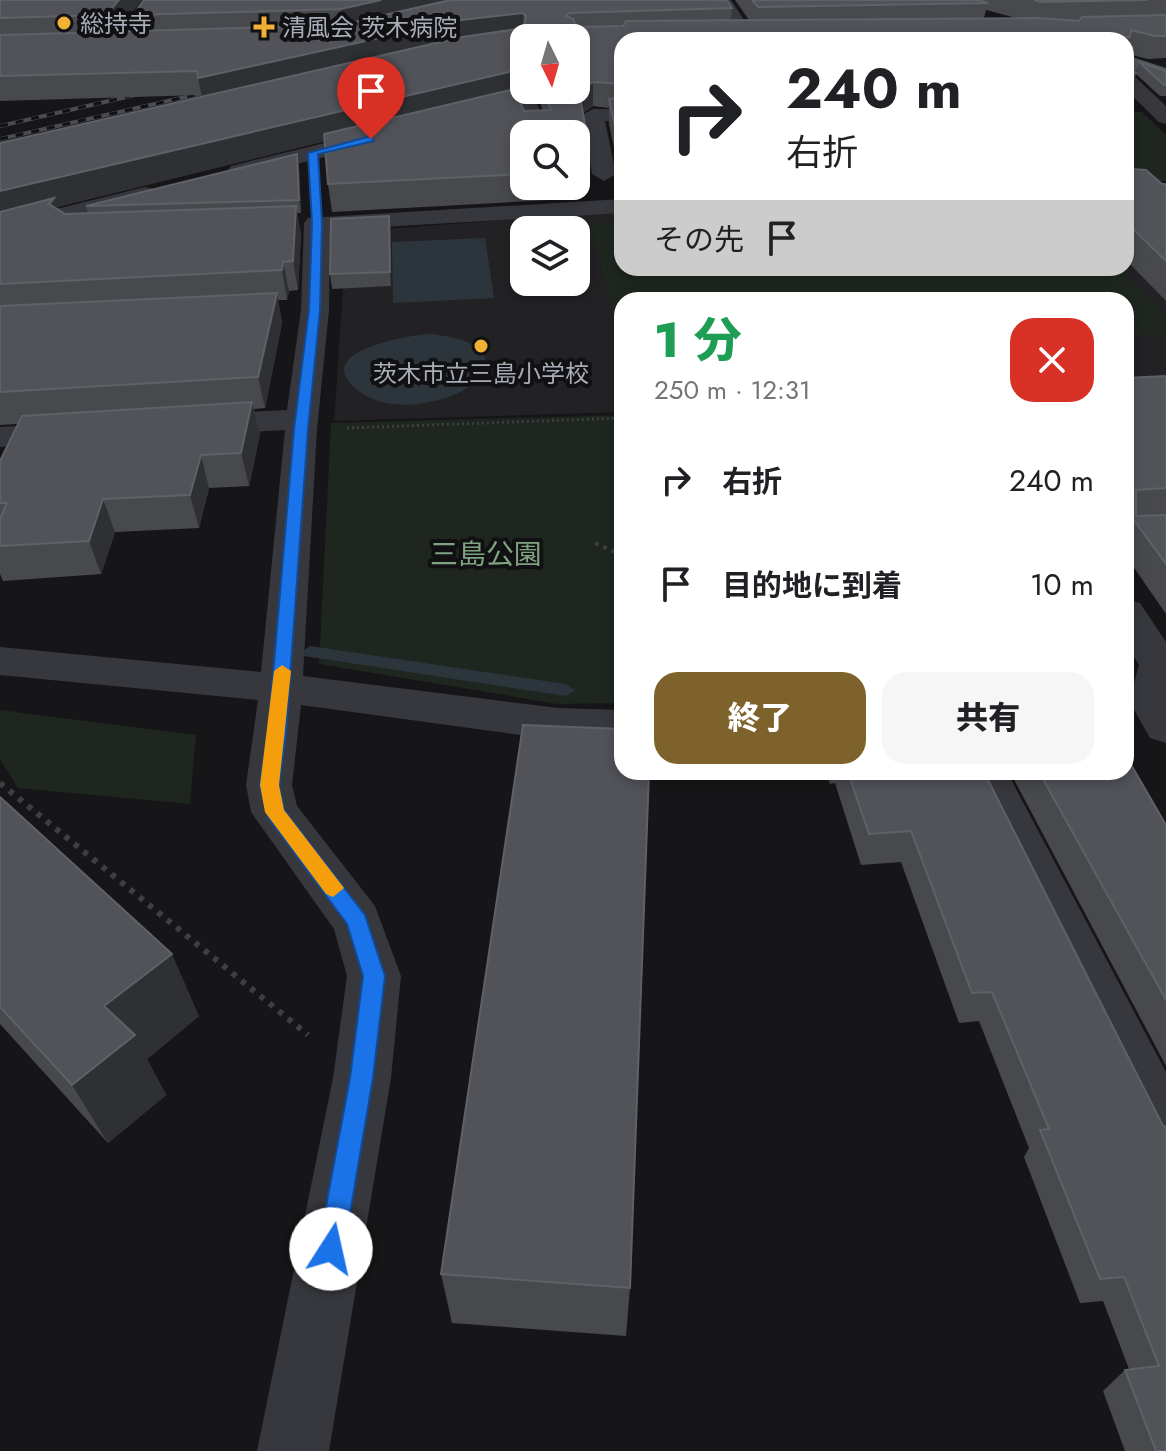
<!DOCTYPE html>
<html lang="ja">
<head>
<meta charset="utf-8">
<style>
  body { margin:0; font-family:Jost,"Noto Sans JP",sans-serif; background:#f6f6f6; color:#202124; height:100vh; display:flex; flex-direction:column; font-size:30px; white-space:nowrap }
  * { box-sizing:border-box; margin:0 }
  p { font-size:26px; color:#757577 }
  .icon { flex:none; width:44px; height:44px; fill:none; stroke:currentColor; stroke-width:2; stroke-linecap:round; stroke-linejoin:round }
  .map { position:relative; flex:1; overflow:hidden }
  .panel { position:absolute; left:614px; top:292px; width:520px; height:488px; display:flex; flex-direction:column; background:#fff; border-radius:24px; box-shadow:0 4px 12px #0003 }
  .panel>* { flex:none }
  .hud { position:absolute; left:614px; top:32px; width:520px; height:244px; border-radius:24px; box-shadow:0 4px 12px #0003; background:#fff; color:#202124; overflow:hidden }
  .needle { width:52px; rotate:175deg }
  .buttons { position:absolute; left:510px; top:24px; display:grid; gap:16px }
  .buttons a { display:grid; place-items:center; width:80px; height:80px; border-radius:16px; background:#fff; box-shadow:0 4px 12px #0003; font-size:40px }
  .pin { position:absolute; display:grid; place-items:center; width:68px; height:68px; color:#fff; margin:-82px -34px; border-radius:50% 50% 50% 0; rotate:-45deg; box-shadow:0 0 8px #0007 }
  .pin .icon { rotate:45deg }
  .me { position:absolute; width:88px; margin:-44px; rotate:10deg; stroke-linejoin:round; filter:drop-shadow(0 0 6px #0008) }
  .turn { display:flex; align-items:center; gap:28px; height:168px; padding:0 40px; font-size:36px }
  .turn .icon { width:104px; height:104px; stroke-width:2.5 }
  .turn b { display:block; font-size:56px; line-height:68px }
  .then { display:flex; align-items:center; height:76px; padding:0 40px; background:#0003; gap:16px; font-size:30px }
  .round { display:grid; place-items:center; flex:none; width:84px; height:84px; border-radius:24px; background:#f6f6f6 }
  .head { display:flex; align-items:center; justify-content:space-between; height:136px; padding:0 40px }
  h1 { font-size:48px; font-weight:800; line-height:60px; color:#1e9e55 }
  .primary-button { display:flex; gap:16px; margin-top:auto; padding:16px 40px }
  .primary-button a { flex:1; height:92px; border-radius:24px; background:#7e622b; color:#fff; font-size:32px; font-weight:800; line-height:92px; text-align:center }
  .primary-button a+a { background:#f6f6f6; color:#202124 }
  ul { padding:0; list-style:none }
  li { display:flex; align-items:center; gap:24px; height:104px; padding:0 40px }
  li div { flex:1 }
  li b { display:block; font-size:30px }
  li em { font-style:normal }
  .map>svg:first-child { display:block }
  .built { fill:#222225; fill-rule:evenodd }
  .green { fill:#1e261f }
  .water { fill:#2c353c }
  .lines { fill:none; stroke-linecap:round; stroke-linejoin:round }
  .stream { fill:#2c353c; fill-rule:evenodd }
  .path-far2 { stroke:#3d3f44; stroke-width:3; stroke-dasharray:2 3; stroke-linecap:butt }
  .path-far1 { stroke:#3d3f44; stroke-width:4; stroke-dasharray:4 5; stroke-linecap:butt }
  .path { stroke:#3d3f44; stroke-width:6; stroke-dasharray:5 7; stroke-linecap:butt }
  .minor { fill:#37383d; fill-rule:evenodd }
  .major { fill:#53555c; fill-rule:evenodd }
  .rail-casing { stroke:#4a4c52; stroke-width:4 }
  .rail { stroke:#111113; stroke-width:3; stroke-dasharray:8; stroke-linecap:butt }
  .wall { fill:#47494d; fill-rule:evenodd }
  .shaded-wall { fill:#2f3033 }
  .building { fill:#525359; stroke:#5f6168; stroke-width:2 }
  .route { fill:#1a73e8; stroke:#114b97; stroke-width:2 }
  .slow { fill:#f59e0b }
  .poi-dot { fill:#f2b134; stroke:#111113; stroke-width:3 }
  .labels { text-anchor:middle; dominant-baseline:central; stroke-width:8; stroke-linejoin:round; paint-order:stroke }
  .far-poi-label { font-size:24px; fill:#a8adb8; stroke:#111113; text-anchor:start }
  .park-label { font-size:28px; fill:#7fa381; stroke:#111113 }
</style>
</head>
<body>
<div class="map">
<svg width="1166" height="1451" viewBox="0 0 1166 1451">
  <rect width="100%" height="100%" fill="#161618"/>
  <path class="built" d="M1166,191v201l-40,2v-94h-504v112l-288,9 13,-189 275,-21v57h504v-75zM524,230h52v52h-52z"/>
  <g class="green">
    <path d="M1126,112h16l24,23v46l-40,2z"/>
    <path d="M622,222v46h498l46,47v19l-40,1v-35h-504v53l-32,-130z"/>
    <path d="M622,415v288l-65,1 -238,-40 12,-241z"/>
    <path d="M0,710l196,25 -6,69 -172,-16 -18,-29z"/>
  </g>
  <g class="water">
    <path d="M485,238l9,60 -101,5 -1,-61z"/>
    <path d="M430,334c25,3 61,8 56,39 -27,31 -98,45 -131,15 -43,-38 56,-53 75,-54z"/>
  </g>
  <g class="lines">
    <path class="stream" d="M310,646l256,38 9,6 -9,6 -262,-40 -2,-4z"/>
    <path class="path-far2" d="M347,428l275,-10"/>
    <path class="path-far1" d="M595,543l27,12"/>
    <path class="path" d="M0,783l308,252"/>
    <g class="minor">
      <path d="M145,0h17l-38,51h-14l-2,-4z"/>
      <path d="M715,0h16l26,40h-16z"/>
      <path d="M1126,73l7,2 33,31v18l-7,-2 -33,-32z"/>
      <path d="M515,98l21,3 13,33h-22l-7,-23 -56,11 -11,-6 4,-4z"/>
      <path d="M593,109h29v12h-17l11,53 -12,7 -12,-7 -10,-59z"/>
      <path d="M382,129l11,7 -3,5 -151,37 -12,-7 4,-5z"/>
      <path d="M145,187l8,2 4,5 -4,5 -153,40v-16z"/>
      <path d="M622,199v14l-292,17 -1,80 -12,119 -14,247 255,32 64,2v32l-64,-2 -257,-35 -9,80 5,21 78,100 26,70 -10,102 -62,373h-72l76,-373 14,-102 -13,-47 -83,-117 -5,-27 12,-85 -258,-25v-28l261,25 24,-242 -87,5 -12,-3 -4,-7 4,-7 12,-3 89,-5 14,-100 3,-87 4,-5z"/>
      <path d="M73,423l12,3 4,7 -4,7 -85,7v-20z"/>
      <path d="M1126,599l14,4 26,39v101l-16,-5 -21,-37 10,-36 -13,-21z"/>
      <path d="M961,772h46l159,300v88l-21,-8z"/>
    </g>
    <path class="major" d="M1126,55l40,13v12l-40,-13z"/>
    <g class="rail-casing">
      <g id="rail">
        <path d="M0,126l148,-34"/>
        <path d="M0,139l212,-48"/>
      </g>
    </g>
    <use href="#rail" class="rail"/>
  </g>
  <g class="wall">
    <path d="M0,0h142l-26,31h21l-4,-16 11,-15 588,8 -1,12h18l-14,-20h431v58l-18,1 -16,-4 -2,11 6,6 3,-10 27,9v25h-6l-24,-22 -7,23h-3v-57h-504v132h-3l-10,-48v-16l-16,-2 -10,7 6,34v26l-13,1v-40h-52v52h26v14l-218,12 -4,-28 -3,-43 -268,66 1,2 7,5 23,-1 -2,-7 213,-39 2,46h-4l4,21 -3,56 -9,1 -2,9h-9l4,23 -17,85 -11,1 6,25 -11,52 -40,2 -10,40 -84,4 -14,42 -98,7 -3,-7v-114l1,-1 17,-35 -18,1v-282l202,-46 -1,-2 -201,6zM986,10l30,8h-32zM524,38l52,52h-52zM517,96l22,4 4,11h-19z"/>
    <path d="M1126,152l6,17 30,15h4v117l-40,-41z"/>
    <path d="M391,229v57l-59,3 -2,-15z"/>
    <path d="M1166,376v238l-40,-58v-178z"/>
    <path d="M826,772h158l179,354 3,325h-41l-22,-60 22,-21 4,-1 -26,-68 -23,2 -56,-146 5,-9 -50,-127 -20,2 -58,-161 -40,3 -26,-82 -5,1z"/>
    <path d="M1010,772h116l40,53v241z"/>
    <path d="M0,797l199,219 -52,43 19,36 -58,48 -108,-119z"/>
    <path d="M441,1274l189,14 -4,48 -174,-13z"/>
  </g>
  <g class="shaded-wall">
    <path d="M119,0h23l-30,37 -6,-22z"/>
    <path d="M381,0h91l-128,31 -3,-22z"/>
    <path d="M523,13l1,22 -321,67 -5,-24 263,-58z"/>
    <path d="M513,71l1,24 -457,112 6,19 -63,-5v-30z"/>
    <path d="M593,82v24l-14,10v-25z"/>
    <path d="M297,154l2,13 2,46 -2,-13z"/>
    <path d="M296,206l5,28 -3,56 -5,-29z"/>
    <path d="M389,216l2,13v57l-1,-14z"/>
    <path d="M283,262l6,29 -2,9 -5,-30z"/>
    <path d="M277,293l5,30 -17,85 -7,-31z"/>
    <path d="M252,402l8,32 -11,52 -8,-33z"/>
    <path d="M201,455l8,33 -10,40 -9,-33z"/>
    <path d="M103,499l12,33 -14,42 -12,-33z"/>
    <path d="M172,954l27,62 -52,43 19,36 -58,48 -36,-58 32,-79z"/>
  </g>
  <g class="building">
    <path d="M0,0h119l-13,15 -106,3z"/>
    <path d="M144,0h237l-40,9 -208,6z"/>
    <path d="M450,0h277l5,8 -163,5 -3,3 7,3 3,8 47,-1 3,-5 413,-3 40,3 3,-4 84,-2v21h-11l-24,-6 -1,7h-21l7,3h-494v44l-29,-2 -14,9 10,56h-13v-13h-52v40l-196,10 -4,-50 190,-45 10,22 27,-1 -8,-20h33v-52h-52v35l-11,-2 -513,120v-48l462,-106 62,-9 2,-12 -3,-3 -62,7 -263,58 -1,-7 -197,5v-41l341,-10z"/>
    <path d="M752,0h226l10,3 -230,4z"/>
    <path d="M1034,0h113l-106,2z"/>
    <path d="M1126,44l7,3 -3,19 6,7h-10z"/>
    <path d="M1139,62l27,9v13l-2,1z"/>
    <path d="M622,98v48h-3l-10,-47z"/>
    <path d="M1126,152l5,5 1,12 14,1 16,14h4v77l-40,-39z"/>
    <path d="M297,154l2,46 -213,6z"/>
    <path d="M54,198l-5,6 16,10 231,-8 -3,55 -10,1 -1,8 -282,14v-72z"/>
    <path d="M389,216l1,56 -60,2 1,-55z"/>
    <path d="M277,293l-19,84 -258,15v-86z"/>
    <path d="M1166,376v112l-30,2v26l30,-1v49l-40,-55v-131z"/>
    <path d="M252,402l-11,51 -40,2 -11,40 -87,4 -14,42 -89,5v-27l7,-16h-7v-43l1,-1 21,-43z"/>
    <path d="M523,725l99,4v43h27l-19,516 -189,-14z"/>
    <path d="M1126,756l40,69v175l-127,-228h87z"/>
    <path d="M848,772h136l179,354 3,1v324h-10l-31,-81 34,-4 -35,-89 -24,2 -60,-149 9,-1 -57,-137 -20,1 -61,-162 -42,3z"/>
    <path d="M0,797l172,157 -68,52 31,29 -63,50 -72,-78z"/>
  </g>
  <path class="route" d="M371,136l3,5 -56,13 4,69 -2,87 -12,119 -22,304 -7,52 5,25 81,105 20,61 -12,102 -29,171 -4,9 -9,4 -10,-4 -3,-9 32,-171 13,-102 -16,-52 -79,-107 -8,-32 8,-52 26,-304 15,-119 3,-87 -4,-70z"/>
  <path class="slow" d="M282,665l9,6 -12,114 5,25 60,78 -11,9 -7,-3 -61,-82 -5,-27 14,-114z"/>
  <g class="poi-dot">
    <circle cx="64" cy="23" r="8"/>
    <path d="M260 15h8v8h8v8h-8v8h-8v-8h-8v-8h8z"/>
    <circle cx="481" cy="346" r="8"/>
  </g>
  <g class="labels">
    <g class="far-poi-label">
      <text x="80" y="23">総持寺</text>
      <text x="282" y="27">清風会 茨木病院</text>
      <text x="481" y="373" text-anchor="middle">茨木市立三島小学校</text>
    </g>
    <g class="park-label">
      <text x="486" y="554">三島公園</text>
    </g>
  </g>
</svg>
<div class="buttons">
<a><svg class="needle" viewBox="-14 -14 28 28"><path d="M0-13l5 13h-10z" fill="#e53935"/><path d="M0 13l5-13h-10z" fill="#757577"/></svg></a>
<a><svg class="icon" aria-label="search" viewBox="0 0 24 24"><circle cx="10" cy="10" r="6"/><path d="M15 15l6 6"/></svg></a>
<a><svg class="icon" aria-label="layers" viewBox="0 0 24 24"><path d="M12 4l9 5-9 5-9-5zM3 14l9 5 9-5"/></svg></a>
</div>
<div class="pin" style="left:371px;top:139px;background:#d93025"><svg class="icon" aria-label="arrive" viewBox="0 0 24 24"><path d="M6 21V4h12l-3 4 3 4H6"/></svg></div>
<svg class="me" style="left:331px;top:1249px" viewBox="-20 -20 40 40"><circle r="19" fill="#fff"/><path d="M0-13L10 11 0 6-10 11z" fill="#1a73e8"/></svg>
<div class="hud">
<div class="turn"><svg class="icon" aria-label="right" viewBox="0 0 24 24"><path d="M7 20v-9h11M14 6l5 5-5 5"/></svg><div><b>240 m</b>右折</div></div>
<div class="then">その先<svg class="icon" aria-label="arrive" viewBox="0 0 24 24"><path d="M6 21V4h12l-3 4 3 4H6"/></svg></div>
</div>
<section class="panel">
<div class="head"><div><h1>1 分</h1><p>250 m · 12:31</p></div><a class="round" style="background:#d93025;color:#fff"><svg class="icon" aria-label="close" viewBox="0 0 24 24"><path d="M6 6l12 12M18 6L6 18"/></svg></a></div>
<ul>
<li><svg class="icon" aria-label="right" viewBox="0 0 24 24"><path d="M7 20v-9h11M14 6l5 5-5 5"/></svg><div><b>右折</b></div><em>240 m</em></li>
<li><svg class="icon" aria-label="arrive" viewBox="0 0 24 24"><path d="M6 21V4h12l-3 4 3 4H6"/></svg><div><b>目的地に到着</b></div><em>10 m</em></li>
</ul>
<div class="primary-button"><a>終了</a><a>共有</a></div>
</section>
</div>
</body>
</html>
